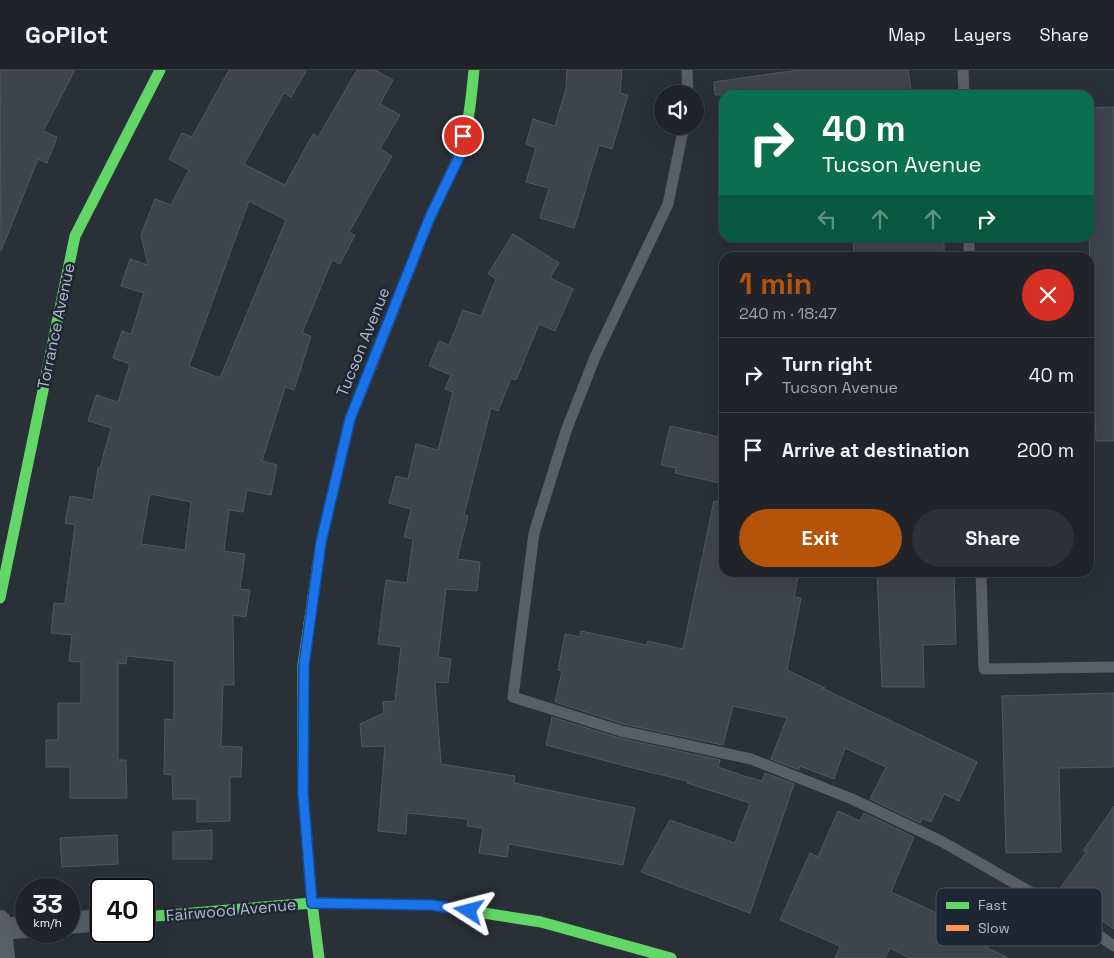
<!DOCTYPE html>
<html lang="en">
<head>
<meta charset="utf-8">
<style>
  body { margin:0; font-family:"Space Grotesk",sans-serif; background:#2d3036; color:#f1f3f6; height:100vh; display:flex; flex-direction:column; font-size:19px; white-space:nowrap }
  * { box-sizing:border-box; margin:0 }
  p { font-size:16px; color:#a2a4a8 }
  .icon { flex:none; width:28px; height:28px; fill:none; stroke:currentColor; stroke-width:2; stroke-linecap:round; stroke-linejoin:round }
  .map { position:relative; flex:1; overflow:hidden }
  .drawer { position:absolute; left:719px; top:182px; width:375px; height:325px; display:flex; flex-direction:column; background:#20242a; border-radius:15px; box-shadow:0 5px 20px #0002,0 0 0 1px #3d4147 }
  .drawer>* { flex:none }
  .hud { position:absolute; left:719px; top:20px; width:375px; height:152px; border-radius:15px; box-shadow:0 5px 20px #0002,0 0 0 1px #3d4147; background:#0b6e4f; color:#fff; overflow:hidden }
  .controls { position:absolute; left:654px; top:15px; display:grid; gap:10px }
  .controls a { display:grid; place-items:center; width:50px; height:50px; border-radius:50%; background:#20242a; box-shadow:0 5px 20px #0002,0 0 0 1px #3d4147; font-size:25px }
  .speed { position:absolute; left:15px; top:808px; display:flex; gap:10px; font-size:25px; font-weight:700; text-align:center }
  .speed>* { display:grid; place-content:center; width:65px; height:65px; border-radius:50%; background:#20242a; box-shadow:0 5px 20px #0002,0 0 0 1px #3d4147; line-height:1 }
  .speed small { font-size:12px; font-weight:400 }
  .speed .limit { border:2px solid #111; border-radius:8px; background:#fff; color:#111 }
  .pin { position:absolute; display:grid; place-items:center; width:42px; height:42px; color:#fff; margin:-21px; border:2px solid #fff; border-radius:50%; box-shadow:0 1px 5px #0007 }
  .me { position:absolute; width:55px; margin:-28px; rotate:279deg; stroke-linejoin:round; filter:drop-shadow(0 0 4px #0008) }
  .turn { display:flex; align-items:center; gap:18px; height:105px; padding:0 20px; font-size:22px }
  .turn .icon { width:65px; height:65px; stroke-width:2.5 }
  .turn b { display:block; font-size:35px; line-height:42px }
  .lanes { display:flex; align-items:center; height:48px; padding:0 20px; background:#0003; justify-content:center; gap:25px; direction:ltr }
  .lanes .off { opacity:.35 }
  .round { display:grid; place-items:center; flex:none; width:52px; height:52px; border-radius:26px; background:#2d3036 }
  .summary { display:flex; align-items:center; justify-content:space-between; height:85px; padding:0 20px }
  h1 { font-size:30px; font-weight:700; line-height:38px; color:#b45309 }
  .cta { display:flex; gap:10px; margin-top:auto; padding:10px 20px }
  .cta a { flex:1; height:58px; border-radius:30px; background:#b45309; color:#fff; font-size:20px; font-weight:700; line-height:58px; text-align:center }
  .cta a+a { background:#2d3036; color:#f1f3f6 }
  ul { padding:0; list-style:none }
  li { display:flex; align-items:center; gap:15px; height:75px; padding:0 20px; border-top:1px solid #3d4147 }
  li div { flex:1 }
  li b { display:block; font-size:19px }
  li em { font-style:normal }
  header { display:flex; align-items:center; gap:30px; box-sizing:border-box; height:70px; padding:0 25px; background:#20242a; border-bottom:1px solid #3d4147 }
  header strong { font-size:24px }
  nav { display:flex; gap:28px; margin-inline-start:auto; font-size:18px }
  .map>svg:first-child { display:block }
  .building { fill:#3f444c; stroke:#52575f; fill-rule:evenodd }
  .lines { fill:none; stroke-linecap:round; stroke-linejoin:round }
  .path { stroke:#5c6268; stroke-width:3; stroke-dasharray:4 4; stroke-linecap:butt }
  .lane { stroke:#5a5e66; stroke-width:11 }
  .street { stroke:#5a5e66; stroke-width:22 }
  .fast { stroke:#63d668; stroke-width:11 }
  .slow { stroke:#ff974d; stroke-width:11 }
  .route-casing { stroke:#114b97; stroke-width:12 }
  .route { stroke:#1a73e8; stroke-width:9 }
  .labels { text-anchor:middle; dominant-baseline:central; stroke-width:5; stroke-linejoin:round; paint-order:stroke }
  .street-label { font-size:16px; fill:#b4bcc9; stroke:#1d2633 }
  .key { fill:#1d2633; stroke:#4a5360; stroke-width:1 }
  .key-label { font-size:14px; fill:#b4bcc9 }
</style>
</head>
<body>
<header>
<strong>GoPilot</strong>
<nav><a>Map</a><a>Layers</a><a>Share</a></nav>
</header>
<div class="map">
<svg width="1114" height="888" viewBox="0 0 1114 888">
  <rect width="100%" height="100%" fill="#2a3038"/>
  <g class="building">
    <path d="M0,0h75l-32,61 14,6 -10,26 -9,-4 -37,92z"/>
    <path d="M229,0h78l-16,27 -7,-4 -40,71 41,21 28,-51 5,3 39,-67h18l18,10 -13,24 20,11 -20,34 12,7 -43,76 6,3 -15,29 -8,-4 -30,73 9,3 -17,54 -9,-3 -23,74 15,4 -6,30 -24,-5 -4,22 -14,-2 -5,41 21,3 -5,35 10,1 -4,27 -13,-2 1,70h-11l-2,61 21,1 -1,30h-11v44l-33,1v-23h-24l-1,-24 -8,-1 1,-55 9,1v-59l-47,-5 -1,8 -8,-1v97h8l1,38h-57v-31h-24v-27h12v-37h23v-41l-12,-1 3,-26 -21,-2 3,-30 11,1 10,-79 -10,-2 5,-27 23,4 5,-32h2l11,-40 -23,-7 8,-26 22,7 12,-38 -17,-6 9,-27 9,3 13,-41 -23,-7 9,-27 18,6 -7,-30 14,-36 16,6 18,-35 -20,-11 13,-26 10,4zM249,131l37,19 -66,158 -31,-12zM150,424l41,8 -6,48 -44,-6z"/>
    <path d="M567,0h55l-2,23 8,2 -16,54 -13,-4 -25,83 -34,-10 9,-30 -23,-6 10,-34 -10,-4 7,-25 22,7 11,-37z"/>
    <path d="M798,0h110l4,25h-197l-1,-13z"/>
    <path d="M1114,37v334h-18l-7,-202v-131z"/>
    <path d="M513,164l46,29 -9,15 23,11 -18,42 -16,-7 -23,56 -5,-2 -13,33 -7,-3 -27,107 4,1 -11,43 23,3 -3,29 -31,-2 -8,68 13,2 -3,24 -13,-1 6,82 74,12 -1,7 121,25 -12,57 -114,-21 -2,13 -28,-4 4,-25 -16,-2 1,-7 -61,-6 -1,21 -28,-3 7,-85 -23,1 -2,-23 24,-11 -1,-11 12,-1 6,-54 -23,-3 8,-64 21,3 6,-44 -9,-2 7,-28 -22,-6 7,-27 12,3 8,-35 22,6 15,-58 -8,-3 6,-14 -22,-9 10,-25 10,4 14,-35 18,6 15,-37 -8,-5z"/>
    <path d="M853,168h91v20h-90z"/>
    <path d="M670,356l54,12v46l-49,-11 1,-5 -15,-3z"/>
    <path d="M714,431l10,1v70h75l-5,25 7,1 -14,72 38,18h-3l155,74 -18,39 -15,-7 -13,28 -9,-4 -2,5 -50,-24 16,-32 -41,-19 -11,31 -34,-13 -1,4 -28,-11 16,-41 -54,-12 -10,39 -100,-21 -68,-22 7,-31 -4,-1 7,-36 15,3 1,-6 66,14 1,-4 35,8z"/>
    <path d="M877,502h77l2,72 -33,1 1,42h-42z"/>
    <path d="M1114,623v74l-55,1 2,84 -55,1 -4,-157z"/>
    <path d="M552,647l67,21 101,22 -2,7 26,9 18,5 3,-8 29,11 -44,129 -109,-41 29,-52 65,23 15,-40 -63,-20v-2l-54,-13 -87,-23z"/>
    <path d="M1114,736v123l-55,-39 28,-39h-4z"/>
    <path d="M838,741l22,10 4,-8 50,24 -23,55 59,27 -4,8 62,31h-98l-20,-10 -5,10h-50l5,-12 -60,-26 30,-67 8,4z"/>
    <path d="M212,760v29h-39v-27z"/>
    <path d="M117,765l1,29 -56,3 -2,-29z"/>
  </g>
  <g class="lines">
    <g class="path">
      <path d="M1089,214l1,-1"/>
      <path d="M1089,406h8"/>
    </g>
    <g class="lane">
      <path d="M687,0l1,24"/>
      <path d="M963,0l1,25"/>
      <path d="M684,56l-16,78 -73,153 -29,74 -32,102 -21,164 108,34 130,28 101,40 89,42 124,71 49,34"/>
      <path d="M969,168v20"/>
      <path d="M981,502l3,97 130,-2"/>
    </g>
    <g class="street">
      <path d="M0,851l4,37"/>
      <path d="M69,853l32,-3"/>
      <path d="M0,859l26,-2"/>
    </g>
    <g class="fast">
      <path d="M455,95c13,-26 16,-66 19,-95"/>
      <path d="M0,528l75,-362 85,-166"/>
      <path d="M144,847l168,-14 120,2 109,17 130,36"/>
      <path d="M319,888l-7,-55 -9,-110v-128l18,-123 29,-123 21,-52"/>
    </g>
    <path class="slow" d="M371,297l59,-150 25,-52"/>
  </g>
  <g class="lines">
    <g class="route-casing">
      <path id="route" d="M463,66l-3,19 -30,62 -80,202 -29,123 -17,123 -1,128 9,110 120,2 37,6"/>
    </g>
    <use href="#route" class="route"/>
  </g>
  <g class="labels">
    <g class="street-label">
      <text transform="translate(56 256) rotate(-78)">Torrance Avenue</text>
      <text transform="translate(363 272) rotate(-68)">Tucson Avenue</text>
      <text transform="translate(231 840) rotate(-5)">Fairwood Avenue</text>
    </g>
  </g>
  <rect x="936" y="818" width="166" height="58" rx="8" class="key"/>
  <rect x="946" y="832" width="23" height="7" fill="#63d668"/>
  <rect x="946" y="855" width="23" height="6" fill="#ff974d"/>
  <g class="key-label">
    <text x="978" y="840">Fast</text>
    <text x="978" y="863">Slow</text>
  </g>
</svg>
<div class="controls">
<a><svg class="icon" aria-label="sound" viewBox="0 0 24 24"><path d="M4 9h4l5-4v14l-5-4H4zM17 9q2 3 0 6"/></svg></a>
</div>
<div class="speed"><div>33<small>km/h</small></div><div class="limit">40</div></div>
<div class="pin" style="left:463px;top:66px;background:#d93025"><svg class="icon" aria-label="arrive" viewBox="0 0 24 24"><path d="M6 21V4h12l-3 4 3 4H6"/></svg></div>
<svg class="me" style="left:469px;top:841px" viewBox="-20 -20 40 40"><path d="M0-17L14 15 0 8-14 15z" fill="#1a73e8" stroke="#fff" stroke-width="4"/></svg>
<div class="hud">
<div class="turn"><svg class="icon" aria-label="right" viewBox="0 0 24 24"><path d="M7 20v-9h11M14 6l5 5-5 5"/></svg><div><b>40 m</b>Tucson Avenue</div></div>
<div class="lanes"><svg class="icon off" aria-label="left" viewBox="0 0 24 24"><path d="M17 20v-9H6M10 6l-5 5 5 5"/></svg><svg class="icon off" aria-label="ahead" viewBox="0 0 24 24"><path d="M12 20V5M6 11l6-6 6 6"/></svg><svg class="icon off" aria-label="ahead" viewBox="0 0 24 24"><path d="M12 20V5M6 11l6-6 6 6"/></svg><svg class="icon" aria-label="right" viewBox="0 0 24 24"><path d="M7 20v-9h11M14 6l5 5-5 5"/></svg></div>
</div>
<section class="drawer">
<div class="summary"><div><h1>1 min</h1><p>240 m · 18:47</p></div><a class="round" style="background:#d93025;color:#fff"><svg class="icon" aria-label="close" viewBox="0 0 24 24"><path d="M6 6l12 12M18 6L6 18"/></svg></a></div>
<ul>
<li><svg class="icon" aria-label="right" viewBox="0 0 24 24"><path d="M7 20v-9h11M14 6l5 5-5 5"/></svg><div><b>Turn right</b><p>Tucson Avenue</p></div><em>40 m</em></li>
<li><svg class="icon" aria-label="arrive" viewBox="0 0 24 24"><path d="M6 21V4h12l-3 4 3 4H6"/></svg><div><b>Arrive at destination</b></div><em>200 m</em></li>
</ul>
<div class="cta"><a>Exit</a><a>Share</a></div>
</section>
</div>
</body>
</html>
